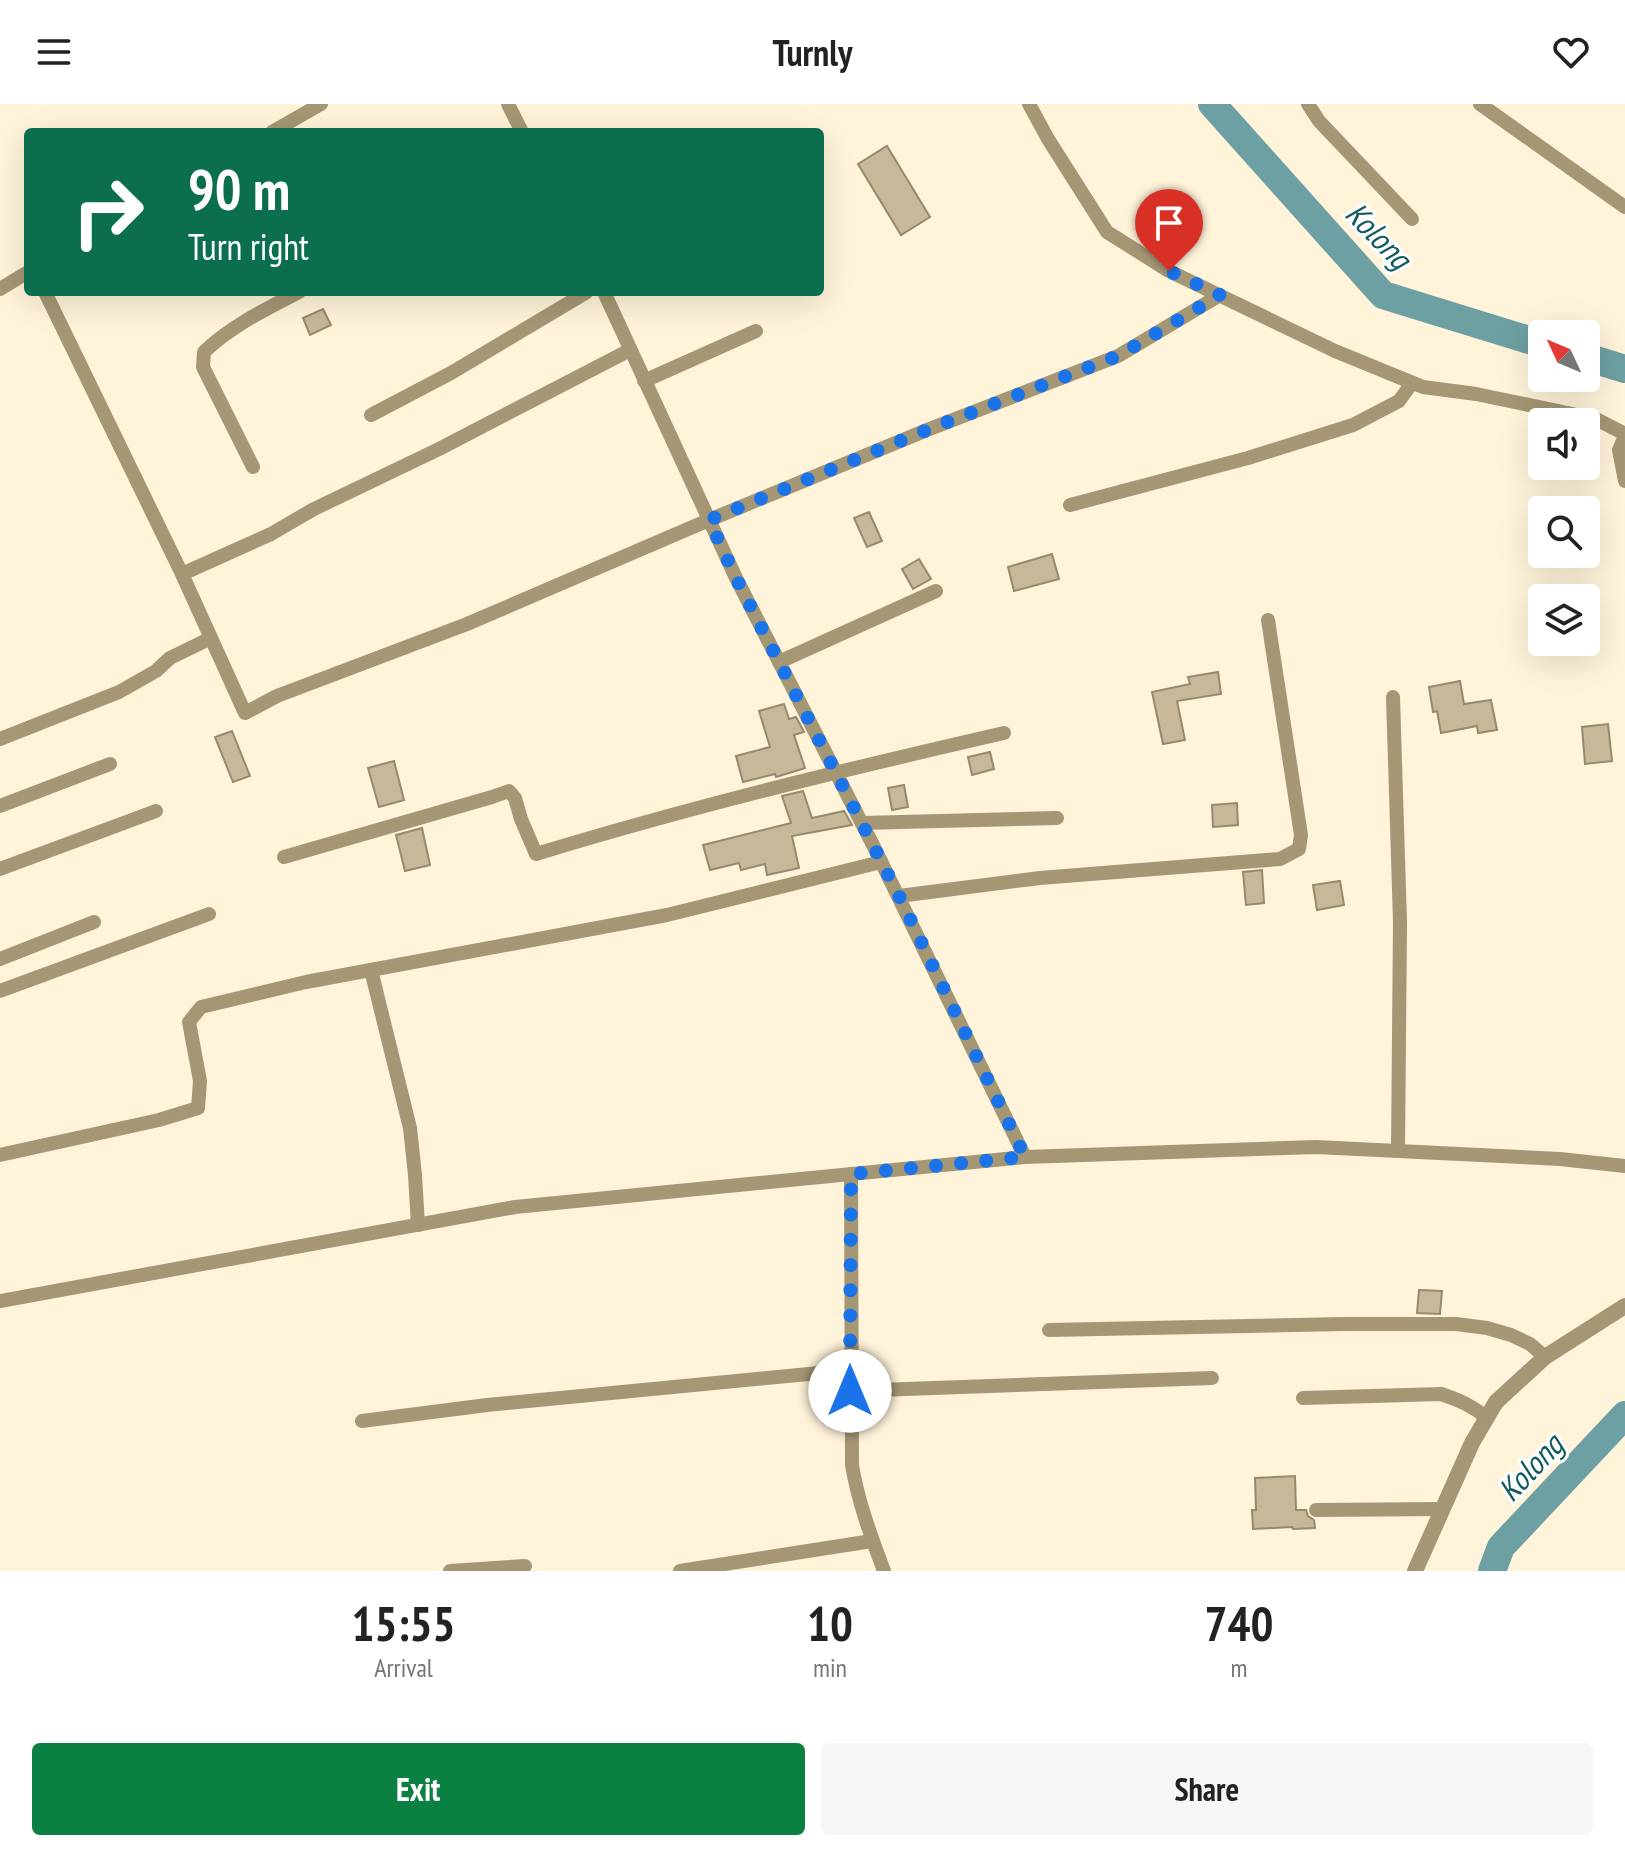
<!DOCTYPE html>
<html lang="en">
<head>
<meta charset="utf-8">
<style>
  body { margin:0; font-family:"PT Sans Narrow",sans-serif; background:#f6f6f6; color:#222; height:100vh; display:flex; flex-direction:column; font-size:30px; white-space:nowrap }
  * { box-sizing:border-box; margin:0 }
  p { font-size:26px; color:#767676 }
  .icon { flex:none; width:44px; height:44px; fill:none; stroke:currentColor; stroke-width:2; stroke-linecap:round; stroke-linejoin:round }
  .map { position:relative; height:1467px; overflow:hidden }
  .side { display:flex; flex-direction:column; background:#fff; flex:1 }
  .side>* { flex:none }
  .hud { position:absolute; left:24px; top:24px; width:800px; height:168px; border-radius:8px; box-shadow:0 8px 32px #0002; background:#0b6e4f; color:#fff; overflow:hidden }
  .needle { width:52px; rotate:314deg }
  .buttons { position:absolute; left:1528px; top:216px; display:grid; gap:16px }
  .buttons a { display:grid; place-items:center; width:72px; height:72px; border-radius:8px; background:#fff; box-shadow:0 8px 32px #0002; font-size:40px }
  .pin { position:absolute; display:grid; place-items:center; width:68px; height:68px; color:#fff; margin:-82px -34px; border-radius:50% 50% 50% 0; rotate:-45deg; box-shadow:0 0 8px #0007 }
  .pin .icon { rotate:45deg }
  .me { position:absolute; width:88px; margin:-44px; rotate:0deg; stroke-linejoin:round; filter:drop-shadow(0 0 6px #0008) }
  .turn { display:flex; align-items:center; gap:28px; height:168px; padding:0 32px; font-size:36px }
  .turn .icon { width:104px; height:104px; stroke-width:2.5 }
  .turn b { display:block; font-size:56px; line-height:68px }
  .eta { display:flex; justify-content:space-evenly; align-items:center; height:136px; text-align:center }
  .eta b { font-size:48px; font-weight:700; line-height:56px }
  .button { display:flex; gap:16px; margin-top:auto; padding:16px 32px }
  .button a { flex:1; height:92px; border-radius:8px; background:#0b8043; color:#fff; font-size:32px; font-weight:700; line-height:92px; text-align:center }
  .button a+a { background:#f6f6f6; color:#222 }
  header { display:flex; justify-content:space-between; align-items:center; height:104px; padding:0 32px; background:#fff; font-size:36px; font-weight:700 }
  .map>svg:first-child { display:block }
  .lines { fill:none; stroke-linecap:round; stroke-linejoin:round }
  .river { stroke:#6da0a2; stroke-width:28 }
  .building { fill:#c6b899; stroke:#96896c; stroke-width:2 }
  .minor { stroke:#a59674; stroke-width:14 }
  .tertiary { stroke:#a59674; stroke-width:16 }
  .route { stroke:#1a73e8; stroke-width:14; stroke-dasharray:0 25.2 }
  .labels { text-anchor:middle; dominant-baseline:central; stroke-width:6; stroke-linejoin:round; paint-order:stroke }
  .water-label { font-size:32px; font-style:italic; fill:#105b5d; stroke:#fff }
</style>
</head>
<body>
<header><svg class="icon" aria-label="menu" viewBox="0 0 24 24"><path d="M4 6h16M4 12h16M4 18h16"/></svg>Turnly<svg class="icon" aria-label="heart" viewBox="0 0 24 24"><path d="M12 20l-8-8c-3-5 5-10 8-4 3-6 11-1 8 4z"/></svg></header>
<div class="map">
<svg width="1625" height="1467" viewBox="0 0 1625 1467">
  <rect width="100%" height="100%" fill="#fff3da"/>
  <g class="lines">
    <g class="river">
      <path d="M1212,0l171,191 159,49"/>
      <path d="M1586,253l39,12"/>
      <path d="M1492,1467l9,-24 124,-132"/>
    </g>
  </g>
  <g class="building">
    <path d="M887,42l43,71 -29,18 -43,-71z"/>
    <path d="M323,205l8,16 -21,10 -7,-17z"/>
    <path d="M869,408l13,29 -15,6 -13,-29z"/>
    <path d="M1052,450l7,25 -45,12 -6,-24z"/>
    <path d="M919,455l12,20 -18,10 -11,-20z"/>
    <path d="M1218,568l3,22 -44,7 8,39 -22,4 -11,-52 38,-8 -2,-7z"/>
    <path d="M1460,577l4,23 27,-4 6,30 -19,3 -1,-7 -36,7 -4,-22 -4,1 -4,-25z"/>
    <path d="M784,600l5,15 7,-2 7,13 1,2 -10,3 11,33 -29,9 -1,-3 -32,8 -7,-26 34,-9 -11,-36z"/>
    <path d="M1608,620l4,37 -27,3 -3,-37z"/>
    <path d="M232,627l18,45 -17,6 -18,-45z"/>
    <path d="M990,648l4,17 -22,6 -4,-18z"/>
    <path d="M394,657l10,39 -25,7 -11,-39z"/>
    <path d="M904,681l4,22 -16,3 -4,-22z"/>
    <path d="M803,687l9,27 32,-7 8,14 -60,11 7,32 -32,7 -2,-11 -24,6 -2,-7 -29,7 -7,-25 88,-22 -9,-27z"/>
    <path d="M1237,699l1,22 -25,2 -1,-22z"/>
    <path d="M422,724l8,37 -25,6 -9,-36z"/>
    <path d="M1262,766l2,33 -18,2 -3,-33z"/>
    <path d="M1340,777l4,24 -27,5 -4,-25z"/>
    <path d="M1419,1186l23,1 -2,23 -23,-1z"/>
    <path d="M1295,1372l1,34h10l2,6 6,4 1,8 -22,1 -1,-2 -39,2 -1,-19h4l-1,-32z"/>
  </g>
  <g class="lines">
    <g class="minor">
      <path d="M508,0l14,28"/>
      <path d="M1029,0l19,35 59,93 62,39 166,80 88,36 53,7 120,25 29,15"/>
      <path d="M1308,0l11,17 93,98"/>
      <path d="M1480,0l145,103"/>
      <path d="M272,28l49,-28"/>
      <path d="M0,185l28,-17"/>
      <path d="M45,188l137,282 63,139 32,-17 190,-72 242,-104 218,-90 191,-74 102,-61"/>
      <path d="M604,188l132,286 138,269 151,310"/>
      <path d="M644,277l112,-50"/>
      <path d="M371,311l80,-42 136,-81"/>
      <path d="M1625,332l-6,14 6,31"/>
      <path d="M253,363l-50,-100 1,-15c27,-26 62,-43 95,-60"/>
      <path d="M1070,401l178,-47 105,-33 46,-24 13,-18"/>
      <path d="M182,470l89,-40 43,-25 125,-60 191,-99"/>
      <path d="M779,558l157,-71"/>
      <path d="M1393,593l7,225 -2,229"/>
      <path d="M0,635l119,-47 37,-21 14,-13 41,-20"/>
      <path d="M0,702l110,-42"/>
      <path d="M862,719l195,-5"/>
      <path d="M284,753l208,-60 17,-6 6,7 6,21 15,35c154,-47 311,-85 468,-121"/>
      <path d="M0,765l156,-58"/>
      <path d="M899,792l141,-18 240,-19 19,-10 2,-14 -33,-215"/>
      <path d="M0,855l94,-37"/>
      <path d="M371,866l39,158 5,47 3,50"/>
      <path d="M0,887l209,-77"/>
      <path d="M0,1051l159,-35 39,-12 2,-27 -11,-59 12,-15 105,-25 361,-67 214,-53"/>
      <path d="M851,1070l1,291c6,37 19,71 32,106"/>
      <path d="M0,1197l515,-94 510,-50 291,-10 244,12 65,7"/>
      <path d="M1049,1226l296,-6h111l31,4 24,7 19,9 15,13"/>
      <path d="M850,1287l362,-13"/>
      <path d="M1303,1294l138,-4c18,6 32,12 46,24"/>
      <path d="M362,1317l125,-16 363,-35"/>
      <path d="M1316,1406l126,-1"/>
      <path d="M450,1467l75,-5"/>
      <path d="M680,1467l192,-30"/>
    </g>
    <path class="tertiary" d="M1415,1467l57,-128 24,-41 49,-45 80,-51"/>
  </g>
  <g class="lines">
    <path class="route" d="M850,1287l1,-217 174,-17 -126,-261 -163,-318 -27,-58 218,-90 191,-74 102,-61 -51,-24"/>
  </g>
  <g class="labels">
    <g class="water-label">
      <text transform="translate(1379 131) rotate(46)">Kolong</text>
      <text transform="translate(1530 1363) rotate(-47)">Kolong</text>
    </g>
  </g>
</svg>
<div class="buttons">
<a><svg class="needle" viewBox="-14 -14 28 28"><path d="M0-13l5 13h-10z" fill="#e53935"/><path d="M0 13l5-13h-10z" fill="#767676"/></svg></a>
<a><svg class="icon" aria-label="sound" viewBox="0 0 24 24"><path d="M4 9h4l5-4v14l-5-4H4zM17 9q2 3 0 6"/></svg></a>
<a><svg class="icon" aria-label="search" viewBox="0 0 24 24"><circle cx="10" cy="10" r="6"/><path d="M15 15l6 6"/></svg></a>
<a><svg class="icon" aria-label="layers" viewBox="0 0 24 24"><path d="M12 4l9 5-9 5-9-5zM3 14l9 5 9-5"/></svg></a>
</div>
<div class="pin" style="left:1169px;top:167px;background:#d93025"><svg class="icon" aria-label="arrive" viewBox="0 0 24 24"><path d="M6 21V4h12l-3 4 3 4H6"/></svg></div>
<svg class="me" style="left:850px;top:1287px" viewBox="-20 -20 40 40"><circle r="19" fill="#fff"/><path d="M0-13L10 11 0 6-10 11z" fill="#1a73e8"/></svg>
<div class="hud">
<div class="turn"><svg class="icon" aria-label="right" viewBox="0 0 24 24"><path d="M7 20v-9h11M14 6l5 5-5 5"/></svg><div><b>90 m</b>Turn right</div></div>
</div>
</div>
<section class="side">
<div class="eta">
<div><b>15:55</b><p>Arrival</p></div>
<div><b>10</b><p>min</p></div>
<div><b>740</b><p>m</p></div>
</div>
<div class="button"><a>Exit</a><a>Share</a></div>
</section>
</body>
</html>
